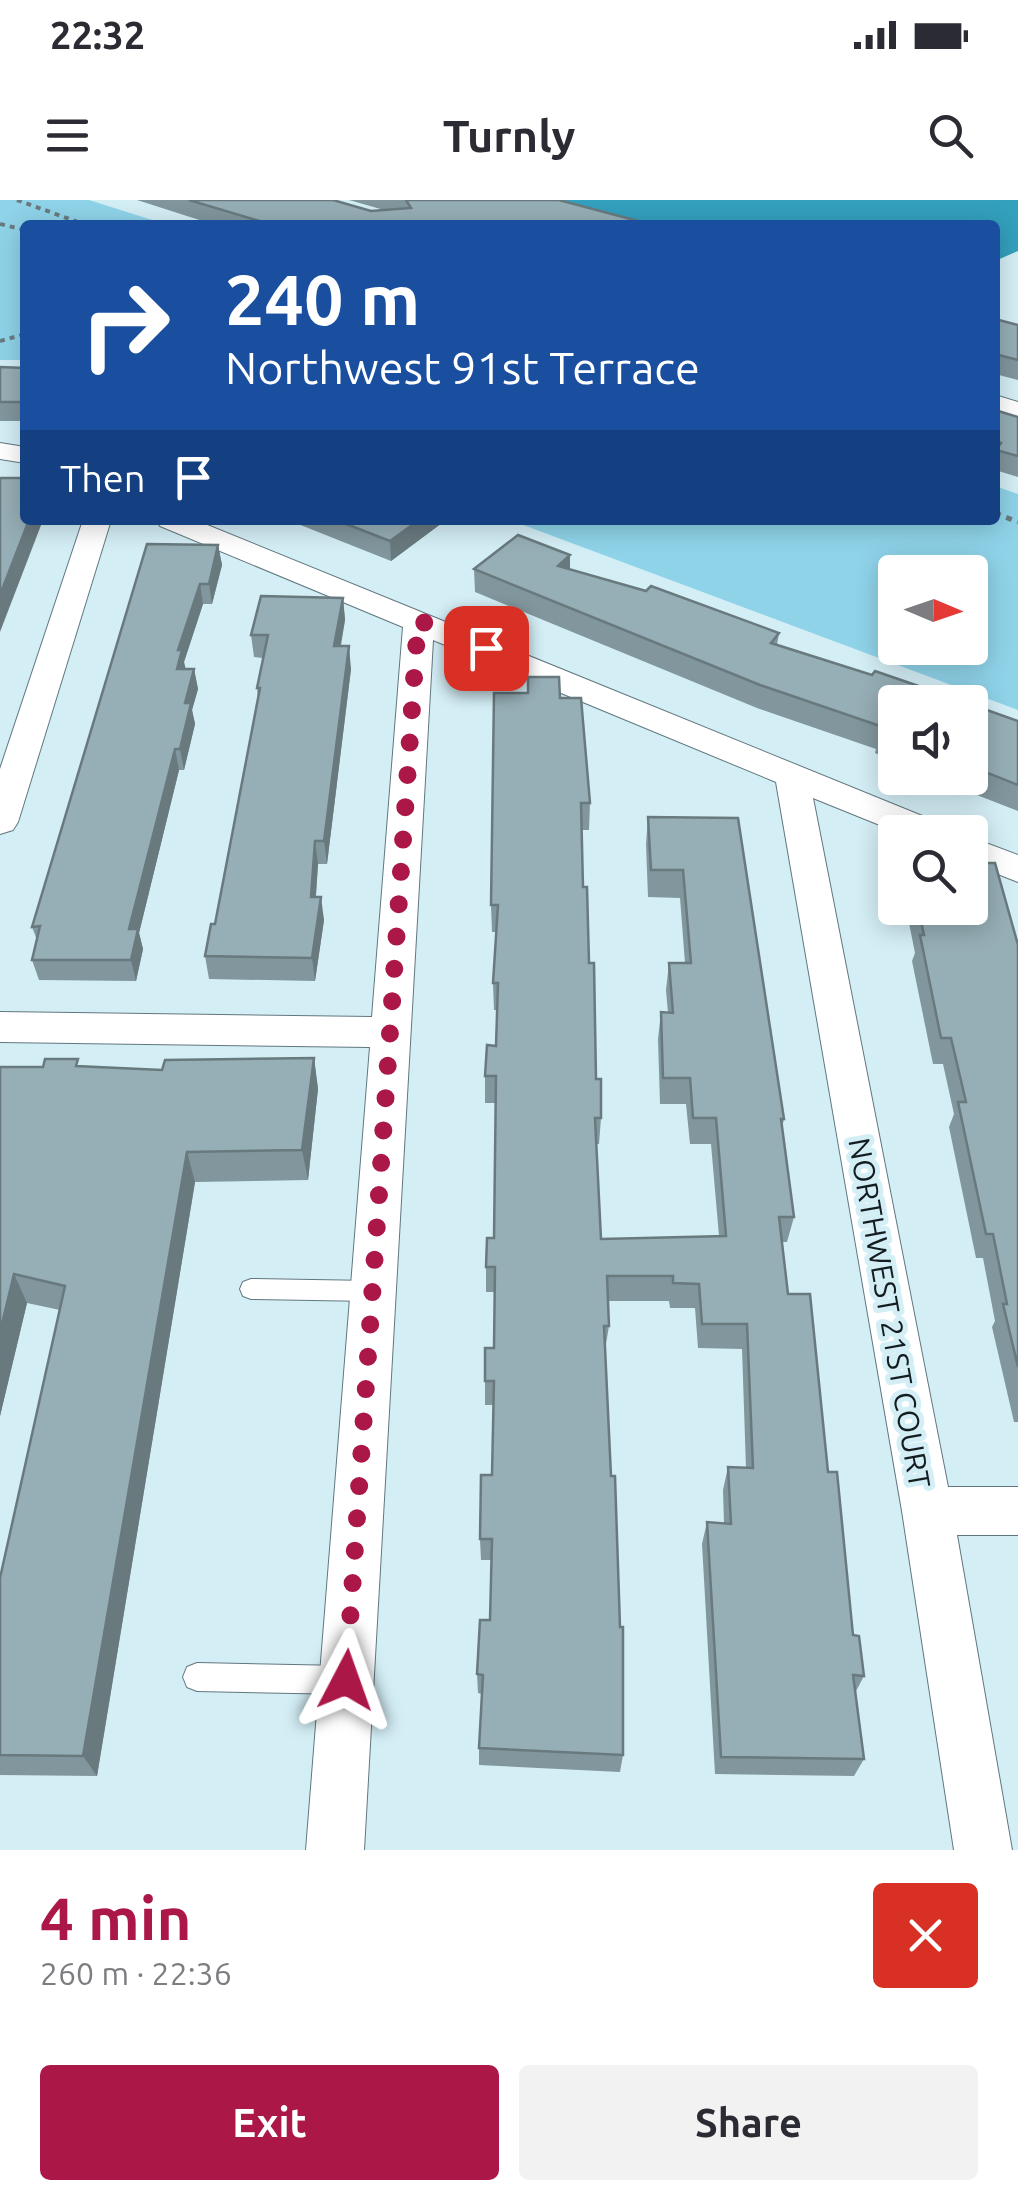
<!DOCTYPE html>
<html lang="en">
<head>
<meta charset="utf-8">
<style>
  body { margin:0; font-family:Ubuntu,sans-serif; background:#f2f2f3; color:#2b2b33; height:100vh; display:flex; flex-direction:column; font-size:38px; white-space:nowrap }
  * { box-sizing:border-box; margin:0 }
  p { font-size:32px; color:#7c7c81 }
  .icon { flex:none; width:55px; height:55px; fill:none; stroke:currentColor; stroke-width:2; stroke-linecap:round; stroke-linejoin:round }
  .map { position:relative; height:1650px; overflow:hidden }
  .panel { display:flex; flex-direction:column; background:#fff; flex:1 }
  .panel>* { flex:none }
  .banner { position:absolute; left:20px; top:20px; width:980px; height:305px; border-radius:10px; box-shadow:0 5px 25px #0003; background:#1a4fa0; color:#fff; overflow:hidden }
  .needle { width:65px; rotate:92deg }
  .buttons { position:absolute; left:878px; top:355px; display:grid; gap:20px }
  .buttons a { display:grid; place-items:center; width:110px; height:110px; border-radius:10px; background:#fff; box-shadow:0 5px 25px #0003; font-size:50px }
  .pin { position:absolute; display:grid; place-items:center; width:85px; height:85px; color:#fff; margin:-42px; border-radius:20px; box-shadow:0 5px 15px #0006 }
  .me { position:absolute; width:110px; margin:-55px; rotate:4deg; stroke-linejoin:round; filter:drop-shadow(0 0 8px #0008) }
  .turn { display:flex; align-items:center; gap:35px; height:210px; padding:0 40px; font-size:45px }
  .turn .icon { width:130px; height:130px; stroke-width:2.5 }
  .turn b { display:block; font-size:70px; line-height:85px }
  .then { display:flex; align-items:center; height:95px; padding:0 40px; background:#0003; gap:20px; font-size:38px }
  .round { display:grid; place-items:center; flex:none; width:105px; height:105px; border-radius:10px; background:#f2f2f3 }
  .head { display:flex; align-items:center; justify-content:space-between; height:170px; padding:0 40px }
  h1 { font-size:60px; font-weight:600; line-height:75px; color:#ab1747 }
  .button { display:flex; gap:20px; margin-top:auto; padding:20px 40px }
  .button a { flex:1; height:115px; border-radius:10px; background:#ab1747; color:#fff; font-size:40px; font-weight:600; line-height:115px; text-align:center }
  .button a+a { background:#f2f2f3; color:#2b2b33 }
  .status { display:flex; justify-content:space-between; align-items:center; height:70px; padding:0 50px; background:#fff; direction:ltr }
  .status svg { height:28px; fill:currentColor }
  header { display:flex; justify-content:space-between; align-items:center; height:130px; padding:0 40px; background:#fff; font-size:45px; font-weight:600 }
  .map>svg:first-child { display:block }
  .green { fill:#8fd3e9; fill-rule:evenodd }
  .water { fill:#33a0bd }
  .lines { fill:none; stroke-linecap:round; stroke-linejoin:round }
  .lane-casing { stroke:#61777f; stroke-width:2 }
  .street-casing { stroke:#61777f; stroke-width:2 }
  .path-far1 { stroke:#6a7b80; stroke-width:4; stroke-dasharray:5 5; stroke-linecap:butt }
  .path { stroke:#6a7b80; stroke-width:5; stroke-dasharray:6 6; stroke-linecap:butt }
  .lane { fill:#fff; fill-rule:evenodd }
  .street { fill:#fff; fill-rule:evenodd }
  .wall { fill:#81969d }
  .shaded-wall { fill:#697a7f }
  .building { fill:#96aeb6; stroke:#697a7f; stroke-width:2.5 }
  .route { stroke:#ab1747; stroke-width:18; stroke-dasharray:0 32.4 }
  .labels { text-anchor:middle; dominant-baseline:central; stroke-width:10; stroke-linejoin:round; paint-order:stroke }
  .street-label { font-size:30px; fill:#131c1f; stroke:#d4eef6 }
</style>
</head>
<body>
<div class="status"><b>22:32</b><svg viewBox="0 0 49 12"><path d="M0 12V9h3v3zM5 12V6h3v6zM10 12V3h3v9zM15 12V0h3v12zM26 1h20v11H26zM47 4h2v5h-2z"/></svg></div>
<header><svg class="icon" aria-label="menu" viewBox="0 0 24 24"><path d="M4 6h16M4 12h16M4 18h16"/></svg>Turnly<svg class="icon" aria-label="search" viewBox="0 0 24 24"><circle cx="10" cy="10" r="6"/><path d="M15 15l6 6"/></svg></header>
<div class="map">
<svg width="1018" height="1650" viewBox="0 0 1018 1650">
  <rect width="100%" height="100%" fill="#d4eef6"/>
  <g class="green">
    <path d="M0,0h89l79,25h-143v135h-25z"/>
    <path d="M995,286l23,8v216l-508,-190h485zM895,372h75v76h-75z"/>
  </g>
  <path class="water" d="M550,0h468v51l-23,10v-36h-368z"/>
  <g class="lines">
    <g class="lane-casing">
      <g id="lane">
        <path d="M251,1079l120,2 8,3 3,7 -3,7 -8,3 -120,-2 -8,-3 -3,-7 3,-7z"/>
        <path d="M197,1463l148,3 10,4 4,10 -4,10 -10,4 -148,-3 -10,-4 -4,-10 4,-10z"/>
      </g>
    </g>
    <g class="street-casing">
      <g id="street">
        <path d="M995,195l23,7v16l-23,-7z"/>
        <path d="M0,243l25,4v16l-25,-4z"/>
        <path d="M83,320h28l-93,302 -5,8 -13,4v-65z"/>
        <path d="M156,320h39l747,304 5,8h-50l-84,-34 135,689h70v48h-61l55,315h-58l-52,-339 -126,-729 -343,-142 -69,1210h-58l64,-803 -370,-5v-30l372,5 31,-390 -243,-101z"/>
        <path d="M970,637l48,18v27l-48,-19z"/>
      </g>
    </g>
    <g class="path-far1">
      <path d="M17,0l69,25"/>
      <path d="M0,24l25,6"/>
      <path d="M0,141l25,-7"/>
    </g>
    <path class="path" d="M995,313l23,9"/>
    <use href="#lane" class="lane"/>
    <use href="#street" class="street"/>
  </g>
  <g class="wall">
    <path d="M137,0h196l38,11 13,-1 -35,-10h210l94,25h-438z"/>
    <path d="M995,119l23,6v55l-23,-6z"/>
    <path d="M0,167l25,1v53h-25z"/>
    <path d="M995,210l23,7v60l-23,-7z"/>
    <path d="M288,320h158l-55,41z"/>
    <path d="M218,345l4,20 -10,39h-9l-19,58 1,7h9l4,20 -6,21 3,14 -11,46h-5l-40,163 4,16 -7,32 -97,-1 -7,-20 5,-20 -5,-13z"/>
    <path d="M474,369h96l209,64 -2,12 118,57v60l-20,-9 1,-4 -119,-41 -282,-116z"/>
    <path d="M343,398l2,22 -4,26 10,23 -24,195h-9l-2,33 8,23 -9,61 -106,-2 -4,-23 10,-32 43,-226 -1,-10 6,-30 -9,-1 -3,-22z"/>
    <path d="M560,498l30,105 -1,27h-7l1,57 13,192 5,39 -2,26h-3l5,95 118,-3 -8,-92h-21l-4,-40h-26l-2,-65 3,-27 7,1 -2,-23 3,-27h16l-5,-65 -32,-1 -2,-53 2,-27 90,1 46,301 -2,9 12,89 -7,25h-5l6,52 40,178 25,163 11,41 -9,17 9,66 -10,17 -139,-2 -13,-230 5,-22 17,2 -1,-34 5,-23 18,1 -4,-119 -44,-1 -3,-40h-25l-1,-7h-61l1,25 -4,24 18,405 -3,17 -141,-7v-17l3,-54 -4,-1 -1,-19 13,-54 2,-60h-11l-1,-21 12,-64 2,-70h-9v-24l9,-33 1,-56h-9v-25l8,-29 2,-135h-11v-27l11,-30 1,-36h-3l-1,-27 3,-51h-4l-1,-27z"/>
    <path d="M970,504l48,17v90l-85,-33h37z"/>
    <path d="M906,708h64l48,37v477h-4l-22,-95 3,-6 -12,-63h-7l-27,-131 5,-13 -11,-50h-10l-21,-103 3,-8z"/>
    <path d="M314,858l4,31 -10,91 -113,2 -98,594 -97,-1v-197l60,-268 -33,-7 -27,113v-349l80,-1 82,4z"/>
  </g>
  <g class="shaded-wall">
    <path d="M29,320h14l-43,112v-37z"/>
    <path d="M419,320h27l-55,41 -1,-20z"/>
    <path d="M218,345l4,20 -10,39 -3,-20z"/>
    <path d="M570,355v23l-12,-12z"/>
    <path d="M200,384l3,20 -19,58 2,8 -9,-1 1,-19z"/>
    <path d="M343,398l2,22 -9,48 -2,-22z"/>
    <path d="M349,446l2,23 -24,195 -3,-23z"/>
    <path d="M194,469l4,20 -6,21 3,14 -11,46 -4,-21 5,-46z"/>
    <path d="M175,549l4,21 -40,163 4,16 -7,32 -5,-21 -2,-31z"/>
    <path d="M315,641l3,23 -4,55 -3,-22z"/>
    <path d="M321,697l3,23 -9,61 -3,-23z"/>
    <path d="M314,858l4,31 -10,91 -6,-30z"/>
    <path d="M187,952l8,30 -98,594 -14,-20z"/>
    <path d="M14,1074l13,29 -27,113v-84z"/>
  </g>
  <g class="building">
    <path d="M189,0h144l38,11 40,-3 -5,-8h153l94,25h-380z"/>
    <path d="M995,119l23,6v35l-23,-6z"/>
    <path d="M0,167l25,1v34h-25z"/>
    <path d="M995,210l23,7v39l-22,-6 5,-7 -6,-2z"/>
    <path d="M0,278h25v42h4l-29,75z"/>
    <path d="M336,320h83l-29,21z"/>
    <path d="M518,335l52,20 -12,11 88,25 5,-5 128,47 -8,10 101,32 3,-4 90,31h-70v34l-14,-6 2,-3 -123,-42 -286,-116z"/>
    <path d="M147,344l71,1 -9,39h-9l-22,66h4l-5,19h17l-9,34h6l-11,46h-5l-46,180h9l-7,31h-99l8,-34 -8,1z"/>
    <path d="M261,396l82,2 -9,48h15l-25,195h-9l-4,56h10l-9,61 -107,-2 6,-32h4l45,-236h-3l11,-53h-17z"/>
    <path d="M528,477h31l1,21h21l9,105h-9l2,84h4l2,76h5l2,116h5v39h-6l6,121 125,-3 -10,-118h-23l-3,-40h-27l-2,-66 12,1 -4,-50h22l-8,-93h-32l-3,-53 90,1 46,301h-3l13,98h-15l9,77h22l18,178h9l16,163 6,1 5,40 -11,-1 11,84 -143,-2 -14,-235 24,2 -3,-57 25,1 -6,-144h-45l-3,-40 -26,-1v-7h-66l2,50h-5l7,150h4l5,151h3v128l-144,-7 4,-73 -6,-1 3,-54h10l2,-81h-12l1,-64h11l2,-94h-9v-33h9l1,-81h-9l1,-29h7l2,-162h-11l2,-31 9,1 2,-63h-5l5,-78h-7l3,-212h34z"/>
    <path d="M970,504l48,17v64l-48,-19z"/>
    <path d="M970,663h25l23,82v422l-15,-63h4l-14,-70h-7l-28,-132h8l-15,-64h-10l-21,-103h4l-6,-27h52z"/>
    <path d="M314,858l-12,92 -115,2 -104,604 -83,-1v-177l65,-292 -51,-12 -14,58v-265h43l2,-8h33l-2,7 86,4 3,-10z"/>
  </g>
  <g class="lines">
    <path class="route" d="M346,1480l72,-1060 68,28"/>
  </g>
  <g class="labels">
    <g class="street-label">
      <text transform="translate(890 1113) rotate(80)">NORTHWEST 21ST COURT</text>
    </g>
  </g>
</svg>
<div class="buttons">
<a><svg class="needle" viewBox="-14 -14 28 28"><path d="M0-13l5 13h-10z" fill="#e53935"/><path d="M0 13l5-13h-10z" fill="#7c7c81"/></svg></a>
<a><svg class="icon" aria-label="sound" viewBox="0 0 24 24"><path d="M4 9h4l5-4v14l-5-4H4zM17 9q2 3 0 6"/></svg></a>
<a><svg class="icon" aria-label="search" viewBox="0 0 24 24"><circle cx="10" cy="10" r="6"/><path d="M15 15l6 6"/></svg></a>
</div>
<div class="pin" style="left:486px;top:448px;background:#d93025"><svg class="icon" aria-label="arrive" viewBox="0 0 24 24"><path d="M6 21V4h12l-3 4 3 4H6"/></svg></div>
<svg class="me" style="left:346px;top:1480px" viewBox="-20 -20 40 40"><path d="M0-17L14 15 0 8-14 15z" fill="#ab1747" stroke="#fff" stroke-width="4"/></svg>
<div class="banner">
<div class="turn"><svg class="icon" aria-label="right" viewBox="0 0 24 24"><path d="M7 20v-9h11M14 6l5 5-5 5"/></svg><div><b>240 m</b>Northwest 91st Terrace</div></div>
<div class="then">Then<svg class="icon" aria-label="arrive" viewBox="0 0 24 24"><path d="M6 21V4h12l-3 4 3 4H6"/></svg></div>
</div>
</div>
<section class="panel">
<div class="head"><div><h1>4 min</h1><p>260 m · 22:36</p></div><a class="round" style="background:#d93025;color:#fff"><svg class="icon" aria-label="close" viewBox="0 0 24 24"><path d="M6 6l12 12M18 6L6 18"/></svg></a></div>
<div class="button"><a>Exit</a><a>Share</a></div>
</section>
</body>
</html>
